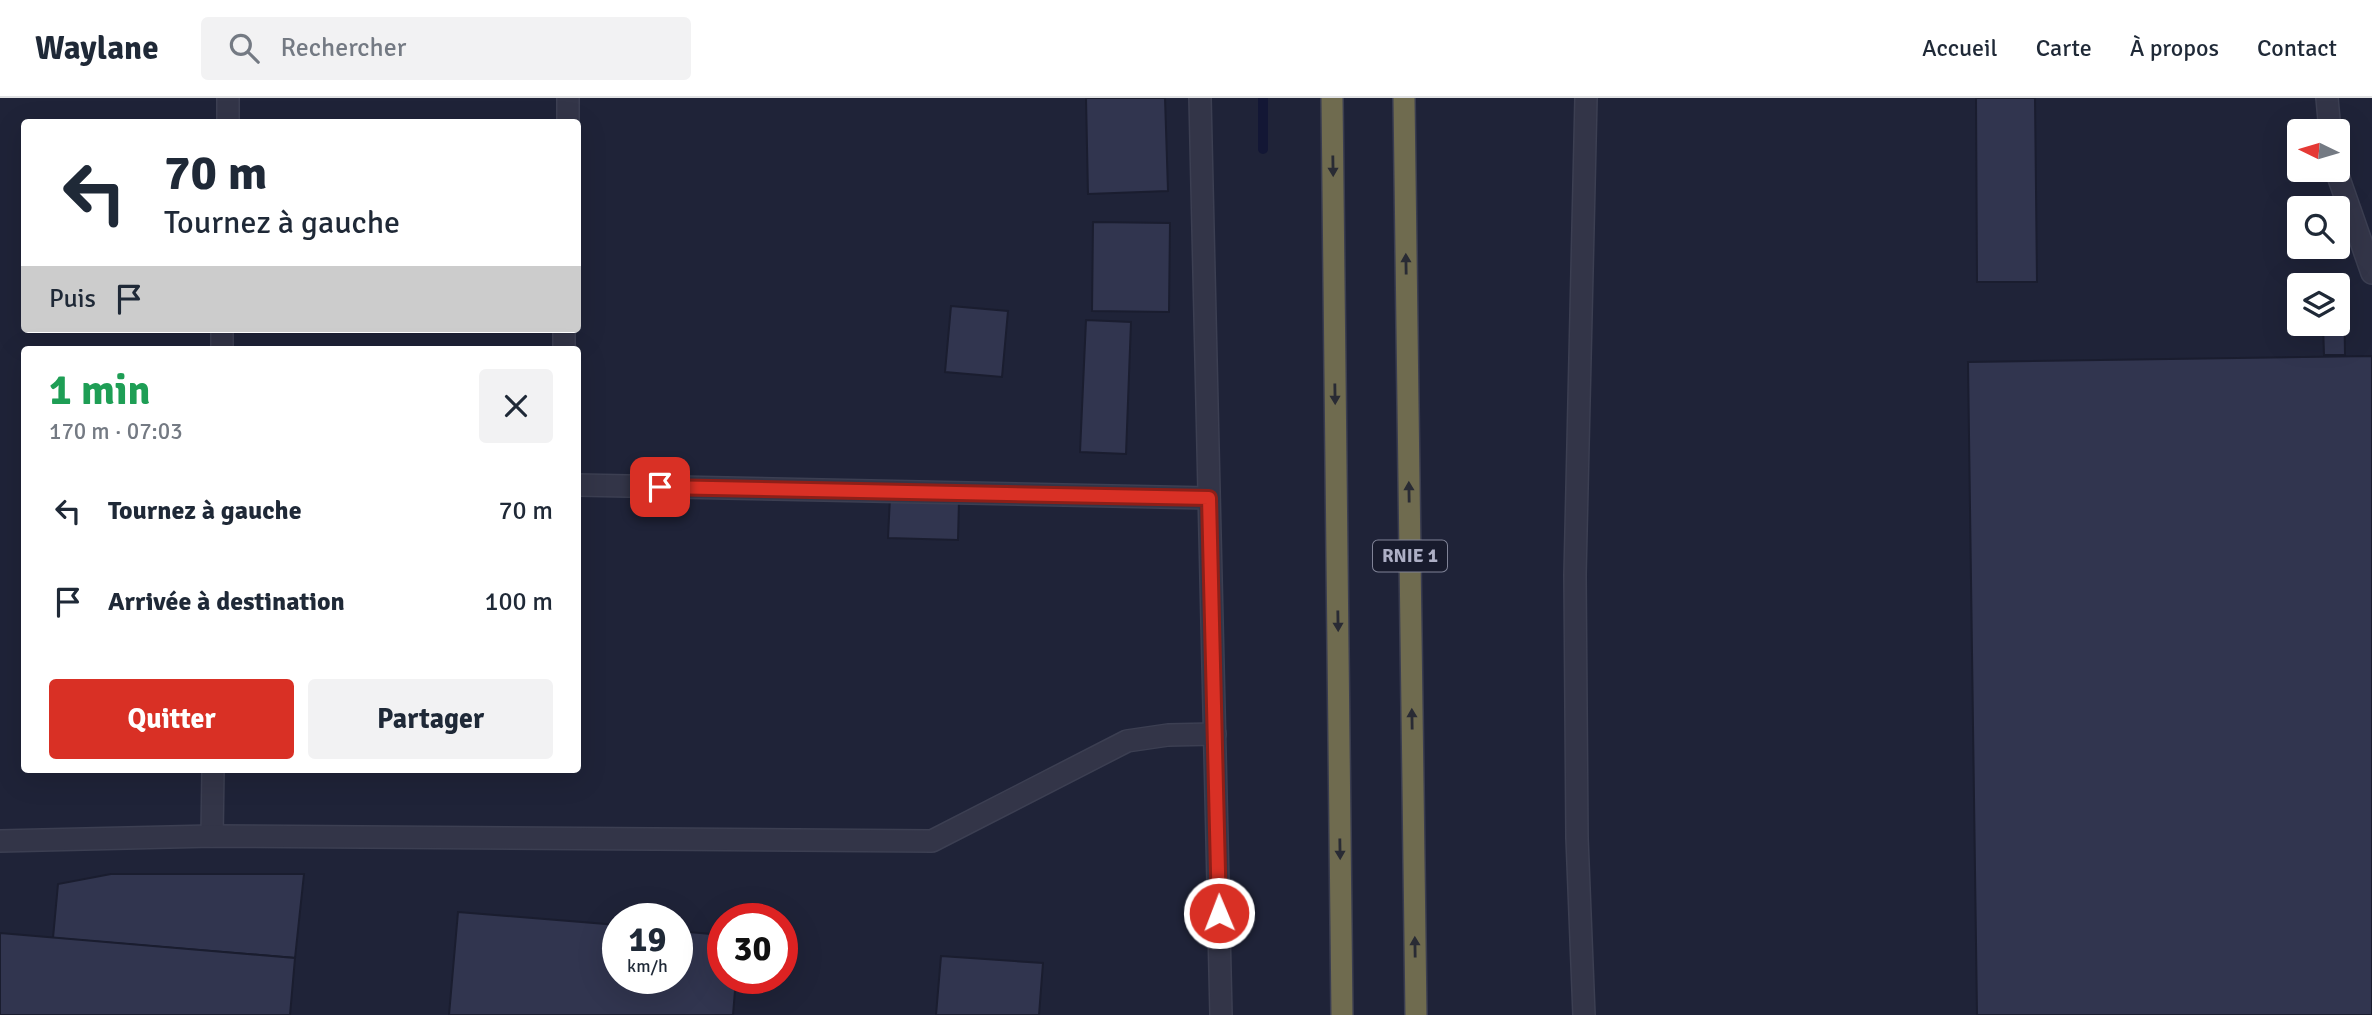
<!DOCTYPE html>
<html lang="fr">
<head>
<meta charset="utf-8">
<style>
  body { margin:0; font-family:Signika,sans-serif; background:#f2f2f3; color:#1f2937; height:100vh; display:flex; flex-direction:column; font-size:26px; white-space:nowrap }
  * { box-sizing:border-box; margin:0 }
  p { font-size:23px; color:#747a83 }
  .icon { flex:none; width:38px; height:38px; fill:none; stroke:currentColor; stroke-width:2; stroke-linecap:round; stroke-linejoin:round }
  .map { position:relative; flex:1; overflow:hidden }
  .details { position:absolute; left:21px; top:248px; width:560px; height:427px; display:flex; flex-direction:column; background:#fff; border-radius:7px; box-shadow:0 7px 28px #0002 }
  .details>* { flex:none }
  .guide { position:absolute; left:21px; top:21px; width:560px; height:214px; border-radius:7px; box-shadow:0 7px 28px #0002; background:#fff; color:#1f2937; overflow:hidden }
  .needle { width:46px; rotate:275deg }
  .buttons { position:absolute; left:2287px; top:21px; display:grid; gap:14px }
  .buttons a { display:grid; place-items:center; width:63px; height:63px; border-radius:7px; background:#fff; box-shadow:0 7px 28px #0002; font-size:35px }
  .speed { position:absolute; left:602px; top:805px; display:flex; gap:14px; font-size:35px; font-weight:700; text-align:center }
  .speed>* { display:grid; place-content:center; width:91px; height:91px; border-radius:50%; background:#fff; box-shadow:0 7px 28px #0002; line-height:1 }
  .speed small { font-size:18px; font-weight:400 }
  .speed .limit { border:10px solid #d22; background:#fff; color:#111 }
  .pin { position:absolute; display:grid; place-items:center; width:60px; height:60px; color:#fff; margin:-30px; border-radius:14px; box-shadow:0 4px 10px #0006 }
  .me { position:absolute; width:77px; margin:-38px; rotate:359deg; stroke-linejoin:round; filter:drop-shadow(0 0 5px #0008) }
  .turn { display:flex; align-items:center; gap:24px; height:147px; padding:0 28px; font-size:32px }
  .turn .icon { width:91px; height:91px; stroke-width:2.5 }
  .turn b { display:block; font-size:49px; line-height:60px }
  .then { display:flex; align-items:center; height:66px; padding:0 28px; background:#0003; gap:14px; font-size:26px }
  .round { display:grid; place-items:center; flex:none; width:74px; height:74px; border-radius:7px; background:#f2f2f3 }
  .headline { display:flex; align-items:center; justify-content:space-between; height:119px; padding:0 28px }
  h1 { font-size:42px; font-weight:800; line-height:52px; color:#1e9e55 }
  .primary-button { display:flex; gap:14px; margin-top:auto; padding:14px 28px }
  .primary-button a { flex:1; height:80px; border-radius:7px; background:#d93025; color:#fff; font-size:28px; font-weight:800; line-height:80px; text-align:center }
  .primary-button a+a { background:#f2f2f3; color:#1f2937 }
  ul { padding:0; list-style:none }
  li { display:flex; align-items:center; gap:21px; height:91px; padding:0 28px }
  li div { flex:1 }
  li b { display:block; font-size:26px }
  li em { font-style:normal }
  header { display:flex; align-items:center; gap:42px; box-sizing:border-box; height:98px; padding:0 35px; background:#fff; border-bottom:2px solid #e0e1e3 }
  header strong { font-size:33px }
  nav { display:flex; gap:38px; margin-inline-start:auto; font-size:24px }
  .search { width:490px; height:63px; background:#f2f2f3; display:flex; align-items:center; gap:18px; box-sizing:border-box; padding:0 24px; border-radius:7px; color:#747a83; font-size:26px }
  .map>svg:first-child { display:block }
  .lines { fill:none; stroke-linecap:round; stroke-linejoin:round }
  .stream { stroke:#131735; stroke-width:10 }
  .building { fill:#31354f; stroke:#1a1d2f; stroke-width:2 }
  .lane-casing { stroke:#3c3f52; stroke-width:24 }
  .street-casing { stroke:#3c3f52; stroke-width:24 }
  .highway-casing { stroke:#3a3d50; stroke-width:24 }
  .lane { stroke:#333548; stroke-width:21 }
  .street { stroke:#333548; stroke-width:21 }
  .highway { stroke:#6f6b4f; stroke-width:21 }
  .oneway { fill:#292b34 }
  .route-casing { stroke:#8d1f18; stroke-width:18 }
  .route { stroke:#d93025; stroke-width:12 }
  .labels { text-anchor:middle; dominant-baseline:central; stroke-width:7; stroke-linejoin:round; paint-order:stroke }
  .shield { fill:#181b2d; stroke:#808397; stroke-width:2 }
  .shield-label { font-size:19px; font-weight:bold; fill:#adafc5 }
</style>
</head>
<body>
<header>
<strong>Waylane</strong>
<div class="search"><svg class="icon" aria-label="search" viewBox="0 0 24 24"><circle cx="10" cy="10" r="6"/><path d="M15 15l6 6"/></svg>Rechercher</div>
<nav><a>Accueil</a><a>Carte</a><a>À propos</a><a>Contact</a></nav>
</header>
<div class="map">
<svg width="2372" height="917" viewBox="0 0 2372 917">
  <rect width="100%" height="100%" fill="#1f2338"/>
  <g class="lines">
    <path class="stream" d="M1263,51v-51"/>
  </g>
  <g class="building">
    <path d="M1086,0h79l3,93 -80,3z"/>
    <path d="M1976,0h59l2,184h-60z"/>
    <path d="M1093,124l77,1 -1,89 -77,-1z"/>
    <path d="M2338,191h6l1,66h-21l-1,-31h15z"/>
    <path d="M951,208l57,5 -6,66 -57,-5z"/>
    <path d="M1086,222l45,2 -5,132 -46,-2z"/>
    <path d="M2372,258v659h-395l-9,-653z"/>
    <path d="M890,399l69,3 -1,40 -70,-2z"/>
    <path d="M111,776h193l-9,84 -242,-20 5,-54z"/>
    <path d="M458,814l160,13v53h59v-47l46,4v43h13l-3,37h-284z"/>
    <path d="M0,835l295,25 -5,57h-290z"/>
    <path d="M941,858l102,7 -4,52h-103z"/>
  </g>
  <g class="lines">
    <g class="lane-casing">
      <g id="lane">
        <path d="M2327,0l3,33"/>
        <path d="M2336,72l36,103"/>
      </g>
    </g>
    <g class="street-casing">
      <g id="street">
        <path d="M1200,0l21,917"/>
        <path d="M228,24v-24"/>
        <path d="M568,24v-24"/>
        <path d="M222,252v-21"/>
        <path d="M564,252v-21"/>
        <path d="M578,387l631,13"/>
        <path d="M212,738l1,-66"/>
        <path d="M0,743l212,-5 720,5 195,-100 41,-6 47,-1"/>
        <path d="M1584,917l-7,-177 -2,-263 11,-477"/>
      </g>
    </g>
    <g class="highway-casing">
      <g id="highway">
        <path d="M1332,0l10,917"/>
        <path d="M1404,0l12,917"/>
      </g>
    </g>
    <use href="#lane" class="lane"/>
    <use href="#street" class="street"/>
    <use href="#highway" class="highway"/>
  </g>
  <defs><path id="oneway-solid" d="M-6-.8H1V-3.2L6.5 0L1 3.2V.8H-6Z" transform="scale(1.75)"/></defs>
  <g class="oneway">
    <use href="#oneway-solid" transform="translate(1333 68) rotate(89)"/>
    <use href="#oneway-solid" transform="translate(1406 166) rotate(-91)"/>
    <use href="#oneway-solid" transform="translate(1335 296) rotate(89)"/>
    <use href="#oneway-solid" transform="translate(1409 394) rotate(-91)"/>
    <use href="#oneway-solid" transform="translate(1338 523) rotate(89)"/>
    <use href="#oneway-solid" transform="translate(1412 621) rotate(-91)"/>
    <use href="#oneway-solid" transform="translate(1340 751) rotate(89)"/>
    <use href="#oneway-solid" transform="translate(1415 849) rotate(-91)"/>
  </g>
  <g class="lines">
    <g class="route-casing">
      <path id="route" d="M660,389l549,11 10,415"/>
    </g>
    <use href="#route" class="route"/>
  </g>
  <g class="labels">
    <rect class="shield" x="1373" y="442.5" width="74" height="31" rx="5"/>
    <g class="shield-label">
      <text x="1410" y="458">RNIE 1</text>
    </g>
  </g>
</svg>
<div class="buttons">
<a><svg class="needle" viewBox="-14 -14 28 28"><path d="M0-13l5 13h-10z" fill="#e53935"/><path d="M0 13l5-13h-10z" fill="#747a83"/></svg></a>
<a><svg class="icon" aria-label="search" viewBox="0 0 24 24"><circle cx="10" cy="10" r="6"/><path d="M15 15l6 6"/></svg></a>
<a><svg class="icon" aria-label="layers" viewBox="0 0 24 24"><path d="M12 4l9 5-9 5-9-5zM3 14l9 5 9-5"/></svg></a>
</div>
<div class="speed"><div>19<small>km/h</small></div><div class="limit">30</div></div>
<div class="pin" style="left:660px;top:389px;background:#d93025"><svg class="icon" aria-label="arrive" viewBox="0 0 24 24"><path d="M6 21V4h12l-3 4 3 4H6"/></svg></div>
<svg class="me" style="left:1219px;top:815px" viewBox="-20 -20 40 40"><circle r="17" fill="#d93025" stroke="#fff" stroke-width="3"/><path d="M0-11L8 9 0 5-8 9z" fill="#fff"/></svg>
<div class="guide">
<div class="turn"><svg class="icon" aria-label="left" viewBox="0 0 24 24"><path d="M17 20v-9H6M10 6l-5 5 5 5"/></svg><div><b>70 m</b>Tournez à gauche</div></div>
<div class="then">Puis<svg class="icon" aria-label="arrive" viewBox="0 0 24 24"><path d="M6 21V4h12l-3 4 3 4H6"/></svg></div>
</div>
<section class="details">
<div class="headline"><div><h1>1 min</h1><p>170 m · 07:03</p></div><a class="round"><svg class="icon" aria-label="close" viewBox="0 0 24 24"><path d="M6 6l12 12M18 6L6 18"/></svg></a></div>
<ul>
<li><svg class="icon" aria-label="left" viewBox="0 0 24 24"><path d="M17 20v-9H6M10 6l-5 5 5 5"/></svg><div><b>Tournez à gauche</b></div><em>70 m</em></li>
<li><svg class="icon" aria-label="arrive" viewBox="0 0 24 24"><path d="M6 21V4h12l-3 4 3 4H6"/></svg><div><b>Arrivée à destination</b></div><em>100 m</em></li>
</ul>
<div class="primary-button"><a>Quitter</a><a>Partager</a></div>
</section>
</div>
</body>
</html>
